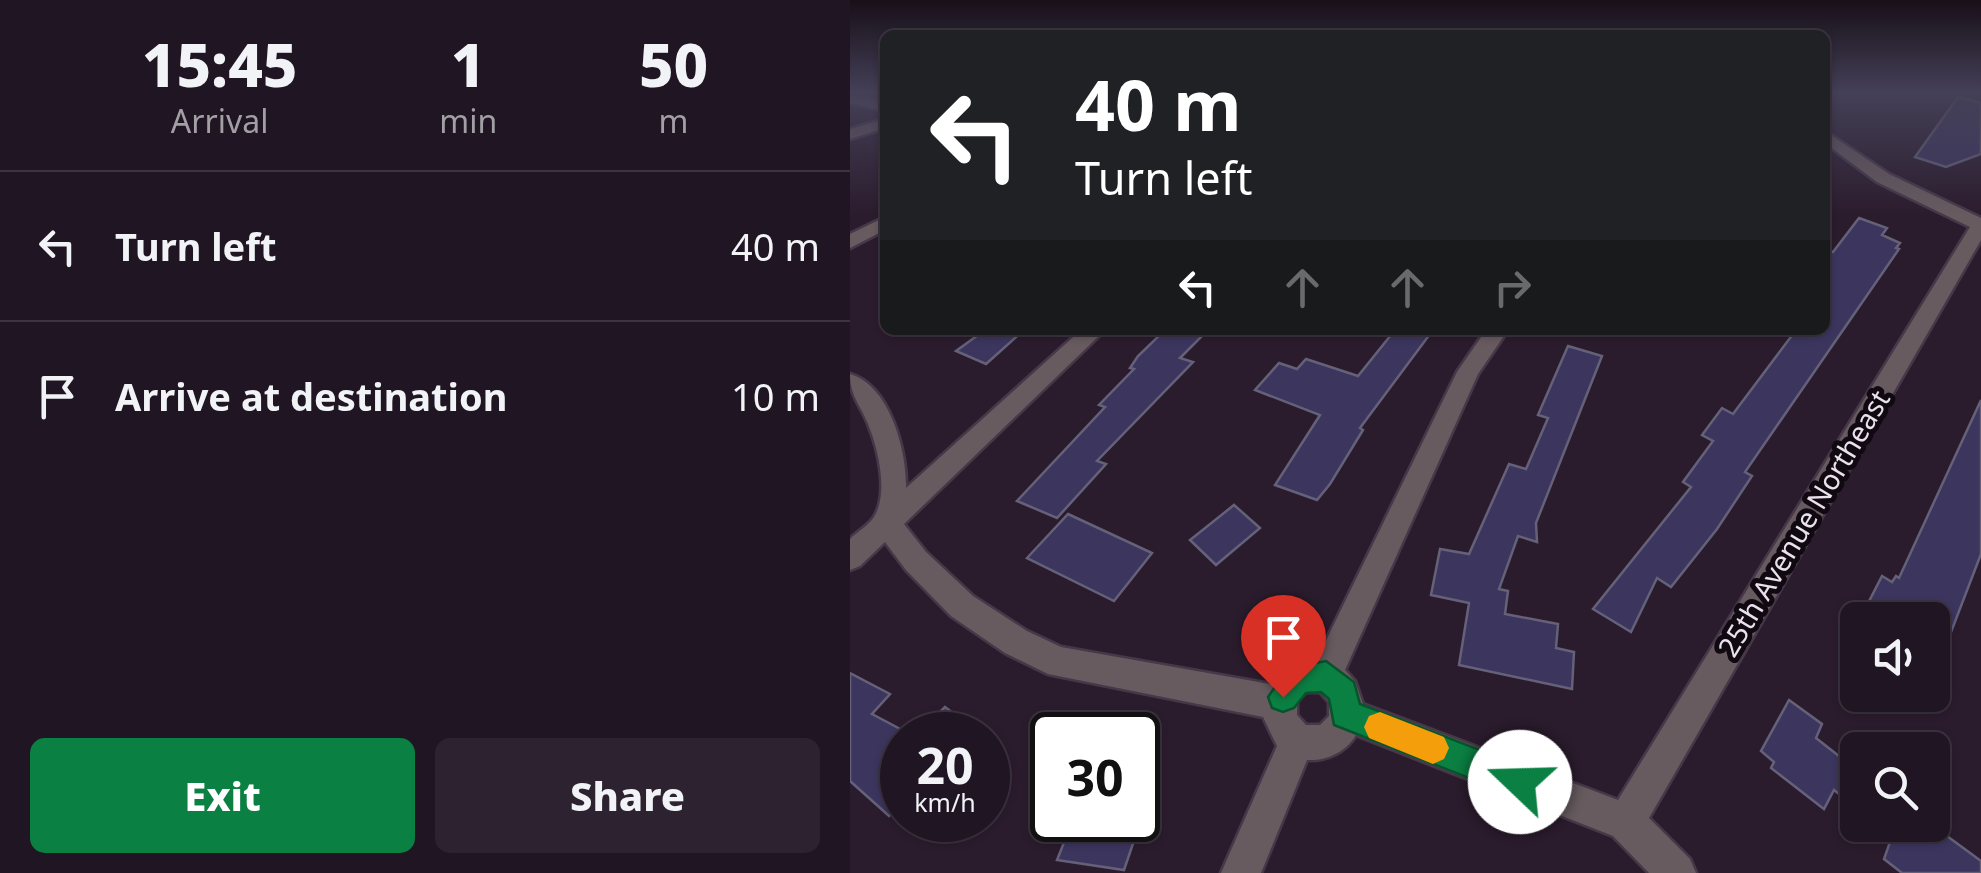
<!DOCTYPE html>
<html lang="en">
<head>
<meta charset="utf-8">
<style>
  body { margin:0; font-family:"Noto Sans",sans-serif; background:#2d222f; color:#f1f3f6; height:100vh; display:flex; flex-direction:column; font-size:38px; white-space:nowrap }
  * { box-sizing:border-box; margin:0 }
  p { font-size:32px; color:#a29fa5 }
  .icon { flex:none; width:55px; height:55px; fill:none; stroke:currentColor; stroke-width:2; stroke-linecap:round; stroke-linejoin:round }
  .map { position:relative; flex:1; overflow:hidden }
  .panel { display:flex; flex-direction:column; background:#201522; width:850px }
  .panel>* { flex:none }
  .guide { position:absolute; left:30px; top:30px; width:950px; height:305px; border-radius:15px; box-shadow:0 2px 8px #0004,0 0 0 2px #3d3440; background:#202124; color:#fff; overflow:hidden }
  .fabs { position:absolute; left:990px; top:602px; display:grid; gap:20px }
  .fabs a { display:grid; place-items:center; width:110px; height:110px; border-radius:15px; background:#201522; box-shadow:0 2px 8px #0004,0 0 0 2px #3d3440; font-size:50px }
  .speed { position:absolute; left:30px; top:712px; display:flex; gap:20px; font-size:50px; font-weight:700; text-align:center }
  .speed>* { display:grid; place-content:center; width:130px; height:130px; border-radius:50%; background:#201522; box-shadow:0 2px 8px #0004,0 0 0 2px #3d3440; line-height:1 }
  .speed small { font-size:25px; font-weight:400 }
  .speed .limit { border:5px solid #111; border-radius:15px; background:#fff; color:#111 }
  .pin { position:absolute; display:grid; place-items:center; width:85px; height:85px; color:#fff; margin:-102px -42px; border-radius:50% 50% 50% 0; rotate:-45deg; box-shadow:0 0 10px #0007 }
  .pin .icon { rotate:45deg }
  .me { position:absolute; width:110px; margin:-55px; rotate:291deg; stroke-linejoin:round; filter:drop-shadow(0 0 8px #0008) }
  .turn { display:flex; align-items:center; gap:35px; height:210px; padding:0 30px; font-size:45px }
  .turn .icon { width:130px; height:130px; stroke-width:2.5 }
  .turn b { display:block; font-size:70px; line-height:85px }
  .lanes { display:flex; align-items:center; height:95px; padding:0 30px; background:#0003; justify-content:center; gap:50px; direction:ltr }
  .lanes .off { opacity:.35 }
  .eta { display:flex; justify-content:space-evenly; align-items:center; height:170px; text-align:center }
  .eta b { font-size:60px; font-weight:800; line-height:70px }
  .action { display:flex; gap:20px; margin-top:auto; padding:20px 30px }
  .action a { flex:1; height:115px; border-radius:15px; background:#0b8043; color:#fff; font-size:40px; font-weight:800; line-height:115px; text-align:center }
  .action a+a { background:#2d222f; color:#f1f3f6 }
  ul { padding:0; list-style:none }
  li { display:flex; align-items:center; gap:30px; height:150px; padding:0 30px; border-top:2px solid #3d3440 }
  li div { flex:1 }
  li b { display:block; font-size:38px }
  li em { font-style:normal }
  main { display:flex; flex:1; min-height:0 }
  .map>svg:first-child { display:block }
  .building { fill:#3c365f; stroke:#646179; stroke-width:2.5 }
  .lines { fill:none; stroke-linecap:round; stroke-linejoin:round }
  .minor-casing { stroke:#463848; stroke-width:5 }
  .minor { fill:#675b5f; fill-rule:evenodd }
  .route { fill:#0b8043; stroke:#07532c; stroke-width:2.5 }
  .slow { fill:#f59e0b }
  .labels { text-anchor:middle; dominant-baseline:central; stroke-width:10; stroke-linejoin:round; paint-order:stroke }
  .street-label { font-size:28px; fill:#ebe1ec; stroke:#100911 }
</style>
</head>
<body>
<main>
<section class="panel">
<div class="eta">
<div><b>15:45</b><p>Arrival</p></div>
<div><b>1</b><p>min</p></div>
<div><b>50</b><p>m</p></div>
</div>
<ul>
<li><svg class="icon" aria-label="left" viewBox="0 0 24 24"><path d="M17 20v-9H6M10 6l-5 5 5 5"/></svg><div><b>Turn left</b></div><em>40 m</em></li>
<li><svg class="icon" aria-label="arrive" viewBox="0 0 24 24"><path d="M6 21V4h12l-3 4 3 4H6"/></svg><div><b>Arrive at destination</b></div><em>10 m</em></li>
</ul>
<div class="action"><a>Exit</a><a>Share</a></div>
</section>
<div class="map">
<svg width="1131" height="873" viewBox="0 0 1131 873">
  <rect width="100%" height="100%" fill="#2b1c2d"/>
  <g class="building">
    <path d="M1108,97l23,6v51l-35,13 -31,-10z"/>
    <path d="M1009,218l28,10 -5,7 18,8 -4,5 3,1 -154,223 7,4 -35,53 -46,58 -14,-9 -26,54 -38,-23 98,-122 -8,-5 30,-41 -11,-6 20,-27 11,6 63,-84h29v-81l8,3z"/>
    <path d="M135,330h39l-38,34 -30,-13z"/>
    <path d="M315,330h43l-28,28 13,4 -96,99 9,3 -49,54 -40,-17 88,-94 -6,-2 35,-36 -4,-1 8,-12z"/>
    <path d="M545,330h38l-73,98 3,2 -33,54 -13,16 -42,-15 45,-70 -65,-25 24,-27 18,6 9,-10 52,17z"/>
    <path d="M718,346l34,10 -66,167 1,19 -19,-6 -19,53 9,2 -3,23 53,10 -2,24 18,4 -2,37 -113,-24 10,-62 -38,-8 9,-46 29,5 40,-90 17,5 22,-51 -10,-3z"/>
    <path d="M1131,400v154l-33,86 -16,-10v-10h-54l-14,-9 18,-35 10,6 4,-6 3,2z"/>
    <path d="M384,505l26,23 -44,37 -26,-25z"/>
    <path d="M218,514l84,39 -38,48 -87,-43z"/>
    <path d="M0,673l40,21 -18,20 30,16v71l-13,15 -39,-35z"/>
    <path d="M939,700l33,24 -6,14 42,33v38l-24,-19 -10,19 -53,-41 3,-6 -13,-11z"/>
    <path d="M95,707l37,28h-65z"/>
    <path d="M223,820h68l-17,50 -67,-10z"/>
    <path d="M1046,825h36l49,36v12h-79l-18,-14z"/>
  </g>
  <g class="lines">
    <g class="minor-casing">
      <g id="minor">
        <path d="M0,95l35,8v8l-35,-8z"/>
        <path d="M35,119v9l-35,11v-10z"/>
        <path d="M975,131l64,43 92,44v22l-332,578 41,41 6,14h-47l-36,-37 -257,-101c-10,17 -29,26 -49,25l-46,113h-40l56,-127 -14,-29 -215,-43 -43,-21 -54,-37 -45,-46 -21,-28 -25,24 -10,4v-31c7,-7 19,-14 24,-22 15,-24 4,-69 -6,-93 -8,-20 -18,-28 -18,-50 40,12 57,77 56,114l175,-158h24l-201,194 22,28 47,44 54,35 34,16 209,37 15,-17 32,-8 140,-287 29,-42h22l-30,44 -133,296 10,11 8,23 255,96 352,-573 -93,-45 -52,-39zM456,692h14l9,10v14l-9,9h-14l-9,-10v-14z"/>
        <path d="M35,217v13l-35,18v-14z"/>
      </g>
    </g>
    <use href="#minor" class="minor"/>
  </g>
  <linearGradient id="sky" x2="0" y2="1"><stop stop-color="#180f19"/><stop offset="0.43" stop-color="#444057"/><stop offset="1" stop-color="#444057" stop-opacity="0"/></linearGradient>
  <rect width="1131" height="215" fill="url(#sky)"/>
  <path class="route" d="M476,661l28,21 6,22 172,66 5,12 -5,11 -12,5 -186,-73 -5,-26 -8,-7 -15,1 -12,15 -11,4 -11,-4 -4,-11 20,-29z"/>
  <path class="slow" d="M530,712l64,25 5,11 -5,11 -11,5 -64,-26 -5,-11 5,-11z"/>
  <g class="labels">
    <g class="street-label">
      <text transform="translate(953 523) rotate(-59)">25th Avenue Northeast</text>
    </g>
  </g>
</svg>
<div class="fabs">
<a><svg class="icon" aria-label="sound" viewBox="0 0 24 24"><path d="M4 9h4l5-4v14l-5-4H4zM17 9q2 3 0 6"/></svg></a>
<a><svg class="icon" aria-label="search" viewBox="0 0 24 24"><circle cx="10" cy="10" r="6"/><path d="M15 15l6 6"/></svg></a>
</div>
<div class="speed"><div>20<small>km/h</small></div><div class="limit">30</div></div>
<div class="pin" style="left:433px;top:697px;background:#d93025"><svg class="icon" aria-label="arrive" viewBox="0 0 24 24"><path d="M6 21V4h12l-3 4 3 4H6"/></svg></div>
<svg class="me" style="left:670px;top:782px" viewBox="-20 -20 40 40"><circle r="19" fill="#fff"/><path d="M0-13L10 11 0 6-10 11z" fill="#0b8043"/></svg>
<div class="guide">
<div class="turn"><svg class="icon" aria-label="left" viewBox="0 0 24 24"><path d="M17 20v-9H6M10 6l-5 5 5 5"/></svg><div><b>40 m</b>Turn left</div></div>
<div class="lanes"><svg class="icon" aria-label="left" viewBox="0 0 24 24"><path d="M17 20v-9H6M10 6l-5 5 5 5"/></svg><svg class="icon off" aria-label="ahead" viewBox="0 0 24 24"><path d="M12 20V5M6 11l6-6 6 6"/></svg><svg class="icon off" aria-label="ahead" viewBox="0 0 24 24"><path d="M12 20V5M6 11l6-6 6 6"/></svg><svg class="icon off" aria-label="right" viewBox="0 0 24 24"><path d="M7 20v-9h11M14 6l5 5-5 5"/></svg></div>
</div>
</div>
</main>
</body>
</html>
